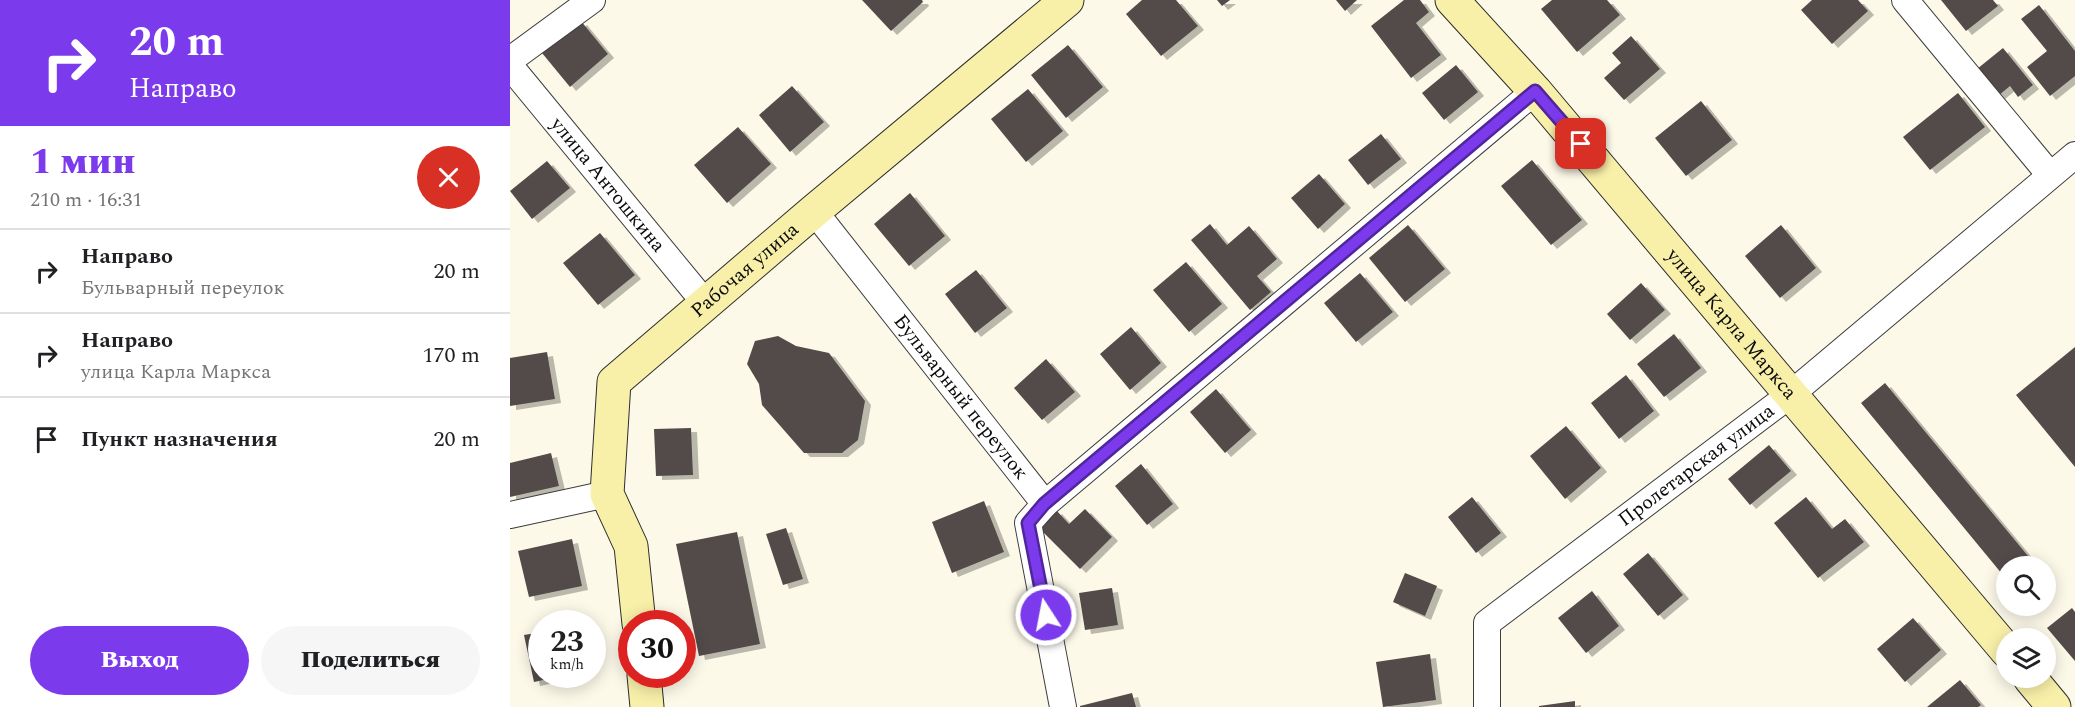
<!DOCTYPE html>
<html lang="ru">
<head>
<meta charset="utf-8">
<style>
  body { margin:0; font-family:Spectral,serif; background:#f6f6f6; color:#202124; height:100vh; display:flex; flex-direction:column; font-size:22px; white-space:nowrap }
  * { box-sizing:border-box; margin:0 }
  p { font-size:20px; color:#757577 }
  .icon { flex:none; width:33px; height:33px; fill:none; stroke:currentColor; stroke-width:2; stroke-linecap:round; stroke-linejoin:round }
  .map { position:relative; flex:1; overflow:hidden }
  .side { display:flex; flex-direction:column; background:#fff; width:510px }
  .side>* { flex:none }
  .guide { background:#7c3aed; color:#fff; overflow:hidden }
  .controls { position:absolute; left:1486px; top:556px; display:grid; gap:12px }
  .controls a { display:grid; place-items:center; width:60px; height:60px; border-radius:50%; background:#fff; box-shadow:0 3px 15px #0003; font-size:30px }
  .speed { position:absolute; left:18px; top:610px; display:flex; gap:12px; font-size:30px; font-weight:700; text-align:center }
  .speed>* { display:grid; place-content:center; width:78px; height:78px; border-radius:50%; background:#fff; box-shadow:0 3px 15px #0003; line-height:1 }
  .speed small { font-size:15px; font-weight:400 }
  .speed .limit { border:9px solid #d22; background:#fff; color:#111 }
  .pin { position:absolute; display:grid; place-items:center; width:51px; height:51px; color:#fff; margin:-26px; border-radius:12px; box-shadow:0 3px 9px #0006 }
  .me { position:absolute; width:66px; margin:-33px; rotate:349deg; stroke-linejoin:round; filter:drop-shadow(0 0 4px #0008) }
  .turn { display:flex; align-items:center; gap:21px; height:126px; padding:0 30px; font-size:27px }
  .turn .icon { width:78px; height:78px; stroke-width:2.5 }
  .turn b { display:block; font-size:42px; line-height:51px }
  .round { display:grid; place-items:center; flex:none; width:63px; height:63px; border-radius:32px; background:#f6f6f6 }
  .head { display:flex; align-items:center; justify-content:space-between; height:102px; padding:0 30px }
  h1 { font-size:36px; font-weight:800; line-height:45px; color:#7c3aed }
  .primary-button { display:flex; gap:12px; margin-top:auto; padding:12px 30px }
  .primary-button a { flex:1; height:69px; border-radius:36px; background:#7c3aed; color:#fff; font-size:24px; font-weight:800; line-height:69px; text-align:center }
  .primary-button a+a { background:#f6f6f6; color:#202124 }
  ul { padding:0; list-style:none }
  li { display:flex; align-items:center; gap:18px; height:84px; padding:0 30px; border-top:2px solid #e0e0e0 }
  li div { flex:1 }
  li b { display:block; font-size:22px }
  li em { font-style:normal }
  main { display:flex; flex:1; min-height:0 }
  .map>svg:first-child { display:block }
  .building { fill:#524c48; filter:url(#shadow) }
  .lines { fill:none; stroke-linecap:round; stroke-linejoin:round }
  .street-casing { stroke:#3d3d3d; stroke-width:28 }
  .secondary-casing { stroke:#2c2c2c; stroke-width:35 }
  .street { stroke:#fff; stroke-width:26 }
  .secondary { stroke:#f8f0a9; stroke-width:33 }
  .route-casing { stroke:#51269a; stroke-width:15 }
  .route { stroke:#7c3aed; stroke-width:10 }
  .labels { text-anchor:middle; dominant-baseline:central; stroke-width:6; stroke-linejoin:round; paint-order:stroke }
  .street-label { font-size:20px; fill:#0a0a0a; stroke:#fff }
</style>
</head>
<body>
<main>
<section class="side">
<div class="guide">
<div class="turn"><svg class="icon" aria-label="right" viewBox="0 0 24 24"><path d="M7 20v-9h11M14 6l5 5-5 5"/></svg><div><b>20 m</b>Направо</div></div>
</div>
<div class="head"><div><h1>1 мин</h1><p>210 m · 16:31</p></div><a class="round" style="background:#d93025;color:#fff"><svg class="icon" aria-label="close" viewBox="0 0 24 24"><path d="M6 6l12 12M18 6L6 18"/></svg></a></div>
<ul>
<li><svg class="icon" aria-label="right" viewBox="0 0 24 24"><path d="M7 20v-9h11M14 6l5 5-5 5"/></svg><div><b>Направо</b><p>Бульварный переулок</p></div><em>20 m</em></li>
<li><svg class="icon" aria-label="right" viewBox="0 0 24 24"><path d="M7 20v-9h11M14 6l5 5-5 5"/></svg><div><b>Направо</b><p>улица Карла Маркса</p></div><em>170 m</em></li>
<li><svg class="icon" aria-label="arrive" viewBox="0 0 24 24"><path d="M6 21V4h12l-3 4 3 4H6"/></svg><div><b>Пункт назначения</b></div><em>20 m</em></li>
</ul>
<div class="primary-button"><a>Выход</a><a>Поделиться</a></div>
</section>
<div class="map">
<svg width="1565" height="707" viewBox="0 0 1565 707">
  <defs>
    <filter id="shadow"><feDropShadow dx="6" dy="4" stdDeviation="0" flood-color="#0004"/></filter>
  </defs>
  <rect width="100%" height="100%" fill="#fdf9e9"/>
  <g class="building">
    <path d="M352,0h60l1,2 -32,29z"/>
    <path d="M632,0h34l22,26 -37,30 -35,-42z"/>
    <path d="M707,0h13l-8,6z"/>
    <path d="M826,0h21l-12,11z"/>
    <path d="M894,0h16l9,12 -13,11 25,32 -30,23 -40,-52z"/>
    <path d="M1042,0h55l13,15 -43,37 -36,-43z"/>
    <path d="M1302,0h46l10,11 -36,33 -31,-34z"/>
    <path d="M1431,0h52l5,6 -32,25z"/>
    <path d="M1529,5l36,46v25l-25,20 -23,-29 20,-16 -26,-32z"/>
    <path d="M71,21l27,33 -38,33 -28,-34z"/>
    <path d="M1121,36l29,33 -36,31 -20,-22 17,-15 -9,-10z"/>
    <path d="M558,45l35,42 -37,31 -35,-43z"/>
    <path d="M1493,48l30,37 -15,12 -8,-11 -12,10 -21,-27z"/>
    <path d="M946,65l22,27 -34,28 -22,-27z"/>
    <path d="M282,86l32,36 -34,30 -31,-37z"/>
    <path d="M518,89l35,42 -37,31 -35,-43z"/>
    <path d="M1448,93l27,34 -55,43 -27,-33z"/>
    <path d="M1191,101l31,39 -46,36 -31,-38z"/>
    <path d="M228,127l33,37 -44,39 -33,-38z"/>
    <path d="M871,134l20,25 -33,26 -20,-25z"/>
    <path d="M1022,160l50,60 -31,25 -50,-59z"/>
    <path d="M37,161l23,27 -38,31 -22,-28z"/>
    <path d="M809,174l26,30 -27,25 -27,-31z"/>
    <path d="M400,193l35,43 -36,30 -35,-42z"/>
    <path d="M700,224l17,21 22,-19 28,33 -20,17 14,16 -21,18 -59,-70z"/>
    <path d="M898,225l37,44 -40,33 -36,-44z"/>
    <path d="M1271,225l35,43 -36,30 -35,-42z"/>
    <path d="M90,233l35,42 -37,30 -35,-42z"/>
    <path d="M676,262l36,42 -33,28 -36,-42z"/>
    <path d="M466,270l31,38 -32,25 -30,-39z"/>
    <path d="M850,273l33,39 -37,30 -32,-39z"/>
    <path d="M1131,283l24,27 -35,30 -23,-26z"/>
    <path d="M621,327l30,36 -31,27 -30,-36z"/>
    <path d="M1164,334l27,34 -37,29 -27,-33z"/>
    <path d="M268,336l18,10 33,7 36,48 -7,39 -16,13h-38l-42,-48 -3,-21 -12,-20 8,-23z"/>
    <path d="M1565,347v120l-59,-72z"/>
    <path d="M37,352l8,47 -45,7v-48z"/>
    <path d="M536,359l29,33 -33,28 -28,-32z"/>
    <path d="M1116,375l28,36 -35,28 -28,-36z"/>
    <path d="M1375,383l152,184h-30v13l-146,-177z"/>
    <path d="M706,389l35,41 -26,23 -35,-41z"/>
    <path d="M1056,426l35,42 -36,31 -35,-43z"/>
    <path d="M181,428l2,47 -37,1 -2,-47z"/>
    <path d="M1259,445l22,26 -41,34 -22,-26z"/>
    <path d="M41,453l8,33 -49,11v-34z"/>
    <path d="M631,464l32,40 -26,21 -32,-39z"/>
    <path d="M962,497l29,36 -25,20 -28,-36z"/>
    <path d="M1296,497l26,32 13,-10 19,23 -46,36 -44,-55z"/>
    <path d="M474,501l20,51 -52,21 -20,-51z"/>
    <path d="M575,509l27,28 -32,32 -42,-42 18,-17 13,14z"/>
    <path d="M276,528l17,51 -20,6 -17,-51z"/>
    <path d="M227,532l23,112 -61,12 -23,-112z"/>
    <path d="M62,539l10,47 -53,11 -11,-46z"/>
    <path d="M1138,553l35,42 -25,21 -35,-42z"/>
    <path d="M895,573l32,13 -12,30 -32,-14z"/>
    <path d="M602,588l6,37 -33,5 -6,-37z"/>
    <path d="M1082,591l27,35 -33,27 -28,-35z"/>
    <path d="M1562,608l3,4v49l-28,-33z"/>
    <path d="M1403,618l28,32 -36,32 -28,-33z"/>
    <path d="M32,632v43l20,1 -28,6 -10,-47z"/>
    <path d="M920,654l6,46 -53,7 -7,-45z"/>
    <path d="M1450,680l21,25 -3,2h-51z"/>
    <path d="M622,693l4,14h-56v-1z"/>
    <path d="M1065,701v6h-36v-1z"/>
  </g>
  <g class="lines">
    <g class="street-casing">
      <g id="street">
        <path d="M1395,0l145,175"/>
        <path d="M0,60l82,-60"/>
        <path id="s1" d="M0,66l196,238"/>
        <path id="s2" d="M304,211l231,293 490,-413"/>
        <path d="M535,504l-17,19 35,184"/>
        <path d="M0,515l97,-21"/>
        <path id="s3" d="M977,707v-84l304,-229 284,-239"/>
      </g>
    </g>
    <g class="secondary-casing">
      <g id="secondary">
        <path id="s4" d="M942,0l83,91 472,560"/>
        <path id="s5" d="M129,624l-8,-78 -24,-52 7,-112 200,-171 253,-211"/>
        <path d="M134,675l3,32"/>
        <path d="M1520,678l24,29"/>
      </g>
    </g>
    <use href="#street" class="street"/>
    <use href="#secondary" class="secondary"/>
  </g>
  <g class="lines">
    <g class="route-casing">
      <path id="route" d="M536,615l-18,-92 16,-19 491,-413 46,53"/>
    </g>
    <use href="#route" class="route"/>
  </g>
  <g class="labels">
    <g class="street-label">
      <text stroke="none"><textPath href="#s1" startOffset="154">улица Антошкина</textPath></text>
      <text stroke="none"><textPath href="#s5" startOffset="420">Рабочая улица</textPath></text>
      <text stroke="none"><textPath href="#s4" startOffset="428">улица Карла Маркса</textPath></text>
      <text stroke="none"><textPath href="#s2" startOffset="237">Бульварный переулок</textPath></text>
      <text stroke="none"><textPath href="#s3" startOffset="346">Пролетарская улица</textPath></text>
    </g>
  </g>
</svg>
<div class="controls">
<a><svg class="icon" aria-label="search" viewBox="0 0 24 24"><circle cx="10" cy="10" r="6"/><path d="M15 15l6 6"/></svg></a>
<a><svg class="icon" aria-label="layers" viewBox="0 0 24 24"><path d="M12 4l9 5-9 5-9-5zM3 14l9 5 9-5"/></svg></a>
</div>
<div class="speed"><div>23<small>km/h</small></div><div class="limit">30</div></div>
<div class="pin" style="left:1071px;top:144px;background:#d93025"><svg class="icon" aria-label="arrive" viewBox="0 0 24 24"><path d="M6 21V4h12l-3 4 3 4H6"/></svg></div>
<svg class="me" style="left:536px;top:615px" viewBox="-20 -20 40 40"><circle r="17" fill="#7c3aed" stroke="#fff" stroke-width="3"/><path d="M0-11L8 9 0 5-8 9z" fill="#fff"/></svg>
</div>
</main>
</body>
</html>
